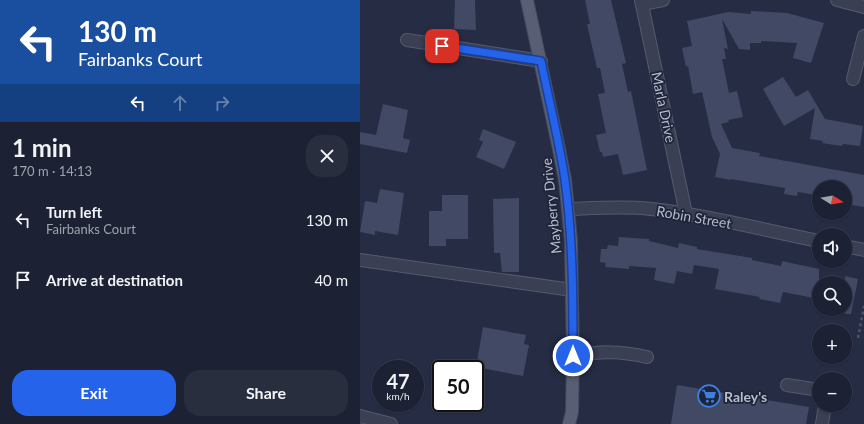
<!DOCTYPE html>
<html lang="en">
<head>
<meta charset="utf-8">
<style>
  body { margin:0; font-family:Lato,sans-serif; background:#292e3f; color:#f1f3f6; height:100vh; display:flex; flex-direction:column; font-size:15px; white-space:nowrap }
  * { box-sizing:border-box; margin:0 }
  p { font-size:13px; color:#a0a3ac }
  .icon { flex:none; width:22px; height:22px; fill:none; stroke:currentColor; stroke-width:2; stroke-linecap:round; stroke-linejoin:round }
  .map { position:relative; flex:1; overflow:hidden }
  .panel { display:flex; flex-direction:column; background:#1c2133; width:360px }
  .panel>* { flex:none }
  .top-card { background:#1a4fa0; color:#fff; overflow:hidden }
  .needle { width:26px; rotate:101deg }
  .fabs { position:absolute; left:452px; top:180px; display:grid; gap:8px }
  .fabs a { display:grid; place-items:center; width:40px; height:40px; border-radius:50%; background:#1c2133; box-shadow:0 1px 3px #0004,0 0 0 1px #3a3e4e; font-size:20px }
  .speed { position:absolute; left:12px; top:360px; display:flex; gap:8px; font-size:20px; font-weight:700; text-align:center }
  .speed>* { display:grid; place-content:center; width:52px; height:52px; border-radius:50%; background:#1c2133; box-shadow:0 1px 3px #0004,0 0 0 1px #3a3e4e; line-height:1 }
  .speed small { font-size:10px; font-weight:400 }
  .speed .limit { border:2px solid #111; border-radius:6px; background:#fff; color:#111 }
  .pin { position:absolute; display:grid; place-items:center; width:34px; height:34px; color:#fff; margin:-17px; border-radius:8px; box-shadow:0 2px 6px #0006 }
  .me { position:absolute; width:44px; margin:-22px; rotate:0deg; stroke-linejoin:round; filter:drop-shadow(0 0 3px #0008) }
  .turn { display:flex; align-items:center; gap:14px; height:84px; padding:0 12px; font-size:18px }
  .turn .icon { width:52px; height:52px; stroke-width:2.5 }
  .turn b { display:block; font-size:28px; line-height:34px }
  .lanes { display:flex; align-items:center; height:38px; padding:0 12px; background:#0003; justify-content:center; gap:20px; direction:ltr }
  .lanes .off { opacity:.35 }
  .round { display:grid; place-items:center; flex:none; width:42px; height:42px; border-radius:16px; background:#292e3f }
  .headline { display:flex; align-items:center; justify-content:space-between; height:68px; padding:0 12px }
  h1 { font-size:24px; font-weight:700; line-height:30px }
  .action { display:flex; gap:8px; margin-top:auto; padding:8px 12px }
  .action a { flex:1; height:46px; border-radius:16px; background:#2563eb; color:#fff; font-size:16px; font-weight:700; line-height:46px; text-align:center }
  .action a+a { background:#292e3f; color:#f1f3f6 }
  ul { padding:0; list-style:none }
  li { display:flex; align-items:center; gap:12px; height:60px; padding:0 12px }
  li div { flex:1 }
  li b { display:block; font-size:15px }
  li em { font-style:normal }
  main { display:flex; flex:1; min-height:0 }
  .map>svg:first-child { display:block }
  .building { fill:#424964 }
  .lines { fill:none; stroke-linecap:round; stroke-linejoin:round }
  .minor-casing { stroke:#555a6e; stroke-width:14 }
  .major-casing { stroke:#43485d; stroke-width:14 }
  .path { stroke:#465861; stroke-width:2.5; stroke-dasharray:3 3; stroke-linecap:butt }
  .minor { stroke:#3a3f53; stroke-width:12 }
  .major { stroke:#585e73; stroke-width:12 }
  .route-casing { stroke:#184099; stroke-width:10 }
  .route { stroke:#2563eb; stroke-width:7 }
  .labels { text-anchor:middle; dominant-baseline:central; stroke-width:3.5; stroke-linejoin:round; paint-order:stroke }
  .street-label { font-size:14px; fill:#b7bbcd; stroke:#1e2439 }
  .poi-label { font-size:14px; font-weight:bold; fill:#b7bbcd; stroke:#1e2439; text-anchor:start }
</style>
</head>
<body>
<main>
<section class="panel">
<div class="top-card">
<div class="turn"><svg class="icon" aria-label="left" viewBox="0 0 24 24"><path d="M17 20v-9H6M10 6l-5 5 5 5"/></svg><div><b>130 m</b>Fairbanks Court</div></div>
<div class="lanes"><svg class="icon" aria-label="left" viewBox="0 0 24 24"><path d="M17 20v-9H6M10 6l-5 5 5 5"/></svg><svg class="icon off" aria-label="ahead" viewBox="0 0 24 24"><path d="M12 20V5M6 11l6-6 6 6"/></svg><svg class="icon off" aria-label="right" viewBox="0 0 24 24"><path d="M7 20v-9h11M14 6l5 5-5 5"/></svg></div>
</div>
<div class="headline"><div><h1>1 min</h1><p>170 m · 14:13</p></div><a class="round"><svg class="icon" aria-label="close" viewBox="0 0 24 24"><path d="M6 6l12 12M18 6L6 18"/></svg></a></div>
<ul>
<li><svg class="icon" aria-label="left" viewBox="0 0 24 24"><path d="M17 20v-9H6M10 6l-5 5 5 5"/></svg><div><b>Turn left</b><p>Fairbanks Court</p></div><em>130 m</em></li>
<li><svg class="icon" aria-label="arrive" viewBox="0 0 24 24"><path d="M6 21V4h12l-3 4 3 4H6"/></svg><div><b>Arrive at destination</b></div><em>40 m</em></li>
</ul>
<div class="action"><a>Exit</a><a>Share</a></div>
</section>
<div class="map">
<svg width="504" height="424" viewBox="0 0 504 424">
  <rect width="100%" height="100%" fill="#252c44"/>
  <g class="building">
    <path d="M95,0h20l1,30 -22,-1z"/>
    <path d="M225,0h26l15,63 -4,1 6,28 3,-1 16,79 -24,5 -5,-21 -15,3 -1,-5h-2l-4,-17 10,-2 -8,-39 7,-1 -5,-25h-3l-10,-44h3z"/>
    <path d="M391,11l36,2 37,10 -13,40 -18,-5 4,-15 -36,-2v2h-11v7l-11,-1 -17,-30 6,30 -4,-1 2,11h-4l7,34 8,-2 6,26 -15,3 1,2 -8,2 11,24 28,5 -1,3 105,19v32l-19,-3v-17h-28l-1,8 -18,-3 -1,4 -13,-2 1,-6 -54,-9v1l-16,-3 5,-23 -8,-17 -10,-45 -9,2 -5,-28 -2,1 -4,-19 10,-2 -5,-25 41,-9 23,2z"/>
    <path d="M423,77l13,20 12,-7 17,29 38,7 -3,20 -17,-2 -1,2 -20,-3 1,-2 -13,-2 5,-31 -31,18 -21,-37z"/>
    <path d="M23,104l25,6 -5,28 7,2 -3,13 -47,-9v-12l16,3z"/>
    <path d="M123,129l33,13 -12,27 -28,-12 7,-15 -4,-2z"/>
    <path d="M20,189l24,4 -6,42 -23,-4v4l-15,-3 5,-31 12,2z"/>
    <path d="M82,195h26v44h-22v7h-17v-35h13z"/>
    <path d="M159,198v74h-17l-2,-19h-6l-1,-54z"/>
    <path d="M259,237l30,2v2l29,7 1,-5 18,4v2l55,9v2l29,6 1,-5 37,8v30l-36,-7 -3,11 -21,-4 1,-2 -45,-8 4,-20 -25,-4 -2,9 -15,-3 -3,13 -20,-4 2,-12 -27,-2v3l-24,-2 1,-4 -6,-1 1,-13h6l1,-4 10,1z"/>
    <path d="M485,276l13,3 -7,35h-6z"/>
    <path d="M123,327l43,8 -2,9 5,1 -6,31 -47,-9z"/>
    <path d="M317,385l132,22 -3,17h-135z"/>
  </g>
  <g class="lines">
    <g class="minor-casing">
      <g id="minor">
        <path d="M281,0l45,214"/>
        <path d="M477,0l27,7"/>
        <path d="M282,4l21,-4"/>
        <path d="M47,40l134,21"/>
        <path d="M493,79l11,-43"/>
        <path d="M208,209c28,-1 56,-3 83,0 56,6 112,21 168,32"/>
        <path d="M485,246l19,4"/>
        <path d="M0,260l212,30"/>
        <path d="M213,356c27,-5 47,-5 74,1"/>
        <path d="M427,385l32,5"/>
        <path d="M0,416l31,8"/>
        <path d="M462,424l3,-19"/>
      </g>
    </g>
    <g class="major-casing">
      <path id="major" d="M167,0l32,149 6,31 3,29 3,32 2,115 -1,56 -3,12"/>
    </g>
    <path class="path" d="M498,338l6,-32"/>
    <use href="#minor" class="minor"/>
    <use href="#major" class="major"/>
  </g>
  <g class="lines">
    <g class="route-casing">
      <path id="route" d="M82,46l99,15c8,40 18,79 24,119 8,59 8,118 8,176"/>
    </g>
    <use href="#route" class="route"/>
  </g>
  <defs>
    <g id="supermarket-ring" transform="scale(1.15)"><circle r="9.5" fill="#1e2439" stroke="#3f7fe0" stroke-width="1.5"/><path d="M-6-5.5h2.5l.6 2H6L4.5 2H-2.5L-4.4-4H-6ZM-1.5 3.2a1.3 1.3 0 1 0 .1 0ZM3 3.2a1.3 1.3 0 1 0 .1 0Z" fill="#3f7fe0"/></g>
  </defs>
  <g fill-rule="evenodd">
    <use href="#supermarket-ring" x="349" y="396"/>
  </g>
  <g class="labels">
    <g class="street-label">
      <text transform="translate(304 107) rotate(78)">Marla Drive</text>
      <text transform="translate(191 206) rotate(-96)">Mayberry Drive</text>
      <text transform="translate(334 217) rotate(10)">Robin Street</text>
    </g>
    <g class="poi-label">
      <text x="364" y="396">Raley's</text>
    </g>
  </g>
</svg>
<div class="fabs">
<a><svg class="needle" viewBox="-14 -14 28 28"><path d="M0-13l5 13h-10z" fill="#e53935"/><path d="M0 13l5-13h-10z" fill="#a0a3ac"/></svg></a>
<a><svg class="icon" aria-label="sound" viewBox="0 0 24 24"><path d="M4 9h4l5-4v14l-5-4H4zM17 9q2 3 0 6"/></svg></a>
<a><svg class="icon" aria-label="search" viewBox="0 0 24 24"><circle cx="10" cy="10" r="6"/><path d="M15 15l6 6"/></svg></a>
<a>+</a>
<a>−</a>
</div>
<div class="speed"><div>47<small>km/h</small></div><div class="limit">50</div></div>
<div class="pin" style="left:82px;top:46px;background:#d93025"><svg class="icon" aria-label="arrive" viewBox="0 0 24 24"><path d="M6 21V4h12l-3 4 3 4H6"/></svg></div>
<svg class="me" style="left:213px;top:356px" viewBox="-20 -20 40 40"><circle r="17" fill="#2563eb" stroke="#fff" stroke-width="3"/><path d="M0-11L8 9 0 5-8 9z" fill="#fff"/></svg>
</div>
</main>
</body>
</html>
